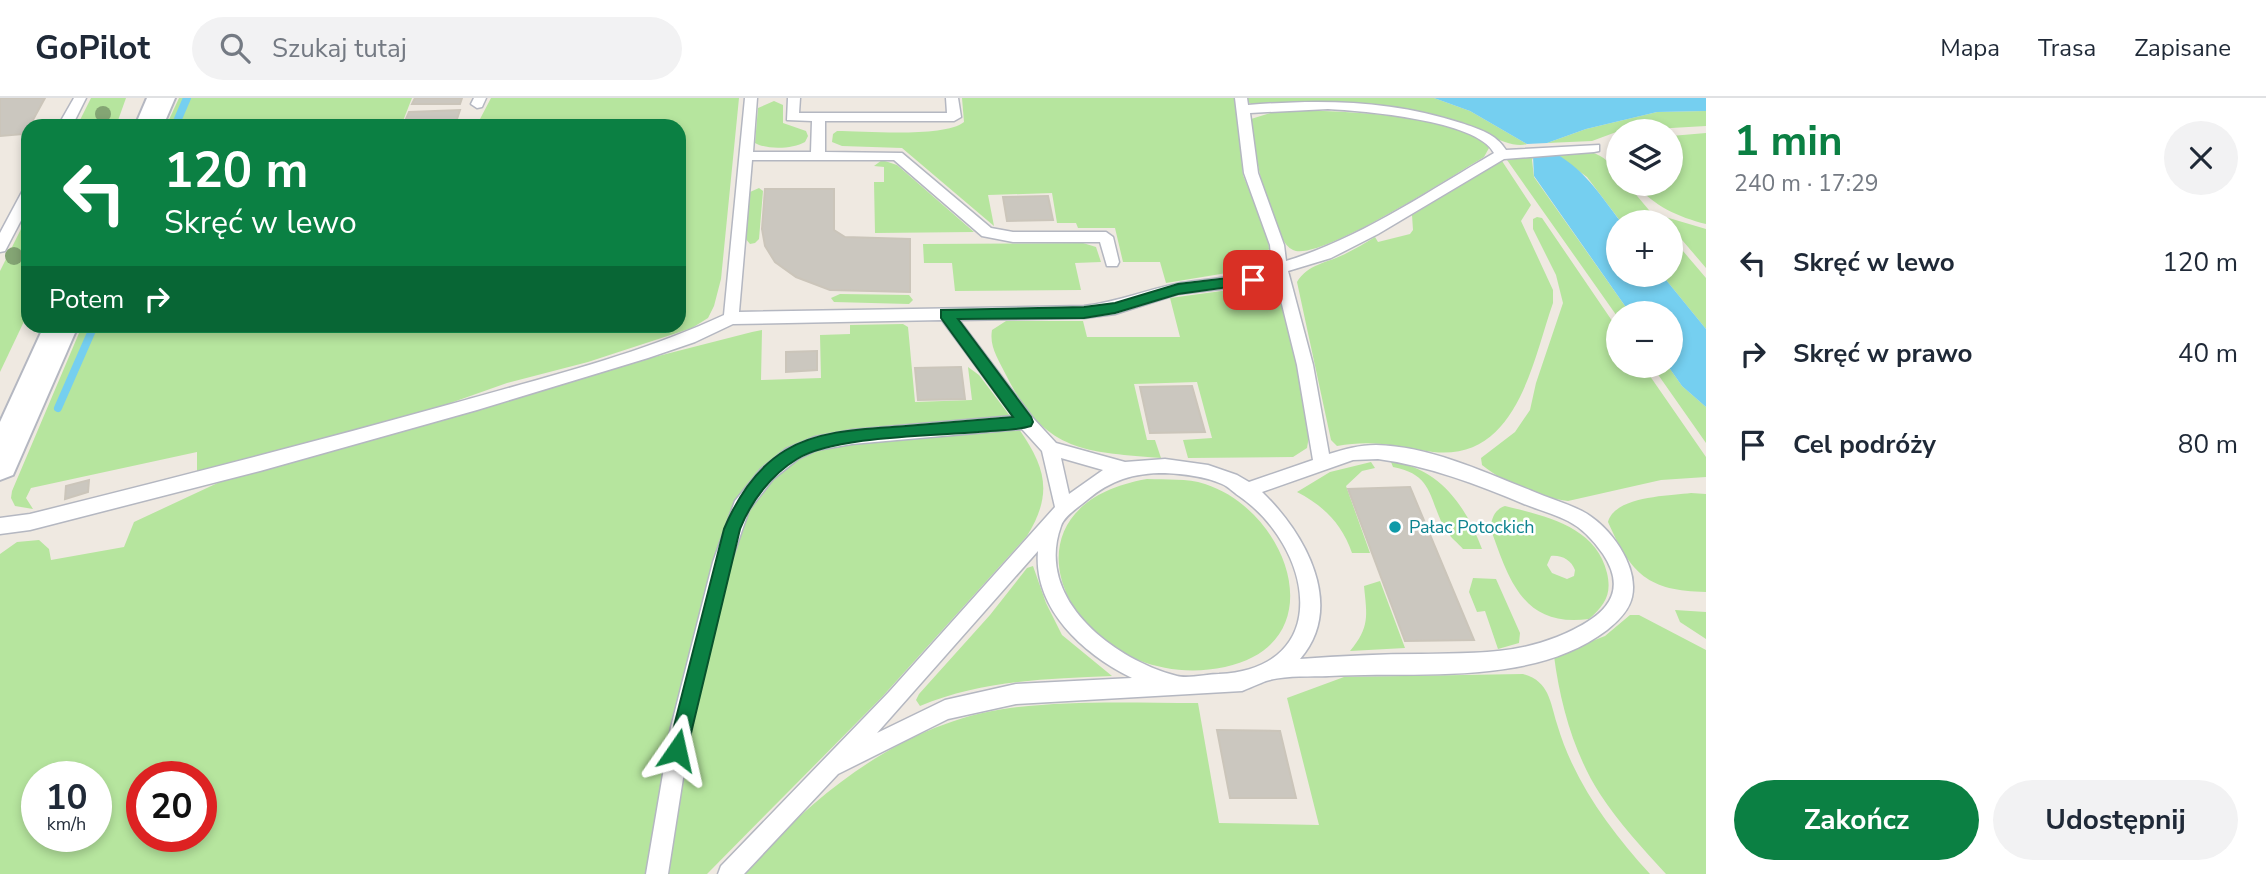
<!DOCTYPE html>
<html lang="pl">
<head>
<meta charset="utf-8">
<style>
  body { margin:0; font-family:"Nunito Sans",sans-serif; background:#f2f2f3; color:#1f2937; height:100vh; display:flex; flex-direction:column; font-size:26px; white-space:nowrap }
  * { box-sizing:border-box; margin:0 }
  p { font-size:23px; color:#747a83 }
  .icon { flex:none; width:38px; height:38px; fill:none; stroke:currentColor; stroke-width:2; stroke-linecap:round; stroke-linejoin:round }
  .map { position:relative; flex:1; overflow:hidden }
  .details { display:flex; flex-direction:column; background:#fff; width:560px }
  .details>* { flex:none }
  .top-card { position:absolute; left:21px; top:21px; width:665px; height:214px; border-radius:21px; box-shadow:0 4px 10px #0003; background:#0b8043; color:#fff; overflow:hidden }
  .buttons { position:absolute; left:1606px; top:21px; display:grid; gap:14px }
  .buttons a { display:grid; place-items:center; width:77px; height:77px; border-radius:50%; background:#fff; box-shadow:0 4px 10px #0003; font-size:35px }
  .speed { position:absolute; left:21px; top:663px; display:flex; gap:14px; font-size:35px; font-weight:700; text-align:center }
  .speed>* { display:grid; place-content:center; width:91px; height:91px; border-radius:50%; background:#fff; box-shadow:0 4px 10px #0003; line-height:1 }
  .speed small { font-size:18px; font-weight:400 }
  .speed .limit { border:10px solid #d22; background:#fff; color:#111 }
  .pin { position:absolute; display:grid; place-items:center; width:60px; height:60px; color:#fff; margin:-30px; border-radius:14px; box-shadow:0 4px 10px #0006 }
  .me { position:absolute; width:77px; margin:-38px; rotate:11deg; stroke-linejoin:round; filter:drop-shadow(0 0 5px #0008) }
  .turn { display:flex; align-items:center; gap:24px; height:147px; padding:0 28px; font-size:32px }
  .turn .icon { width:91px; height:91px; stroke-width:2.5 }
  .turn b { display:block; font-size:49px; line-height:60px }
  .then { display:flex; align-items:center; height:66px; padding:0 28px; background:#0003; gap:14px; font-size:26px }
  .round { display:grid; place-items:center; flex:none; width:74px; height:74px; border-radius:37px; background:#f2f2f3 }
  .headline { display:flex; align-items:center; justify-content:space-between; height:119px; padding:0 28px }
  h1 { font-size:42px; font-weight:700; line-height:52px; color:#0b8043 }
  .button { display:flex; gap:14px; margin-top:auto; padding:14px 28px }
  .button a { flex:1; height:80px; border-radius:42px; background:#0b8043; color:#fff; font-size:28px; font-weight:700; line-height:80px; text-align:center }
  .button a+a { background:#f2f2f3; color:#1f2937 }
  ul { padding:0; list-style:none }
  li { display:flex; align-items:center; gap:21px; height:91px; padding:0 28px }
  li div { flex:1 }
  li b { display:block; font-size:26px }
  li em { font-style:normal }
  header { display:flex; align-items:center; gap:42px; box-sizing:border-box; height:98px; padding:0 35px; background:#fff; border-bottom:2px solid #e0e1e3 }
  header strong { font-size:33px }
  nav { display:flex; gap:38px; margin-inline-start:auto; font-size:24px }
  .search { width:490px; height:63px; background:#f2f2f3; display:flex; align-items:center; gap:18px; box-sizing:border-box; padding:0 24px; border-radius:38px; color:#747a83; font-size:26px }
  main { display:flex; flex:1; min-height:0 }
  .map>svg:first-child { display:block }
  .green { fill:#b6e59e; fill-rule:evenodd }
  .water { fill:#75cff0 }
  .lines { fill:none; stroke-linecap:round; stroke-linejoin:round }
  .stream { stroke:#75cff0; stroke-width:8 }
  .building { fill:#cbc7bf; stroke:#cbc5ba; stroke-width:2 }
  .lane-casing { stroke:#b4b7c1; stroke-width:3 }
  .secondary-casing { stroke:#b4b7c1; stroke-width:4 }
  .lane { fill:#fff; fill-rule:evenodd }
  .secondary { fill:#fff; fill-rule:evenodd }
  .tree { fill:#84a574 }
  .route { fill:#0b8043; stroke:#07532c; stroke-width:2 }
  .culture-dot { fill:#0f9aa8; stroke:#fff; stroke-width:2.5 }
  .labels { text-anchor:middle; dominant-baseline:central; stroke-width:5; stroke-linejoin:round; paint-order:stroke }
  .culture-label { font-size:18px; fill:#0d838f; stroke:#fff; text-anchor:start }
</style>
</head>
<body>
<header>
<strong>GoPilot</strong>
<div class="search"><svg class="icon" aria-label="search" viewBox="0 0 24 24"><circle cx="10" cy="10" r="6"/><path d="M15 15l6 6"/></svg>Szukaj tutaj</div>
<nav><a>Mapa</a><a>Trasa</a><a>Zapisane</a></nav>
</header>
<main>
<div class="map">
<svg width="1706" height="776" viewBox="0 0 1706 776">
  <rect width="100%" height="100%" fill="#efe9e1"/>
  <g class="green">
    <path d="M91,0h35l-10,28h-39z"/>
    <path d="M179,0h233l-11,28h-235z"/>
    <path d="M491,0h248l-18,181 -7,27 -6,12 -16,10 -104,34 -81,21 -82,29 -192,53 -36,6v-19l-166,36 -5,10 7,11 -18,-3 -4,-8 1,-7 70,-165h597v-200h-221l4,-7h18z"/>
    <path d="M962,0h273l8,77 25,62 1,12 -6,11 -12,9 -85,14 -6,-21h-37l-8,-34h-37l-2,-5h-19l-5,-30 -64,2 6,31 -92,-78 -60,-2 -10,-4 1,-8 4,-3c28,0 107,7 127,-9z"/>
    <path d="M1247,0h187l36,13 57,33c-18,6 -51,-17 -70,-23 -66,-21 -136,-22 -204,-16l-5,-3z"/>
    <path d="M774,3l9,4v18l23,8 2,5 -3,6c-12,7 -38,8 -50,1l3,-35z"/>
    <path d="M1298,12c43,2 163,3 191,38l-5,9c-29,17 -166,106 -191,93 -24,-12 -38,-99 -42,-125v-6l26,-8z"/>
    <path d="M1706,13v15l-87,5 -27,10 -45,2 39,-14 71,-17z"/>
    <path d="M1706,35v91c-28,-7 -52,-18 -71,-40h36v-48z"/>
    <path d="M1591,54c13,4 20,12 28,22v10h8l32,38h-38l-34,-45 -31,-23z"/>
    <path d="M1534,57l-2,5 2,17 96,136h-11v6l-112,-159z"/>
    <path d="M882,62l15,5 77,67 -99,1 -1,-51h10v-15l-10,-1z"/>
    <path d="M1502,63l29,44 -10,16 32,69v13c-21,60 -36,158 -120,149 -37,-5 -58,-13 -96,-6l-6,-6 -34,-158c11,-18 30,-19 48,-28 10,-5 20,-11 30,-17l3,5 32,-8 3,-4 -1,-15z"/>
    <path d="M759,90l4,3 -4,48 -4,4 -5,1 -5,-6 5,-46z"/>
    <path d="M28,117v98l-28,59v-101z"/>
    <path d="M1662,118l44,13v39l-35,-41v-5h-4z"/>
    <path d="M1537,119l5,1 77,113v35h24l63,91v20l-45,3 -93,21c-29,-3 -64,-18 -86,-36l-1,-7 34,-26 15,-22 6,-27 27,-80 -7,-28 -23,-46v-10z"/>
    <path d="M1671,139l35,41v51l-44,-54h9z"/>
    <path d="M1083,145l13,4 5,15 -26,1 6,27 -126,1 -3,-28h-28l-1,-19z"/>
    <path d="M1251,189c8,1 18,2 25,8 20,16 29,112 33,141l-2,12 -14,9 -105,1 -5,-18 29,-2 -15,-56 -63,2 13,56h8l6,18c-78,-6 -116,-6 -155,-83 -7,-15 -17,-28 -14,-45l14,-9h77l4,16h93l-10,-39z"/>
    <path d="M840,196l69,1 4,5 -4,4 -75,-2 -3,-4z"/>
    <path d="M903,226l5,3 7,75 57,-2 -4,-33 11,8 34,45 -193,17 -50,27 -21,19 -17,27 -83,364h-649v-320l17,-12 22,-2 10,9 2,11 73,-13 10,-25 90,-42 260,-73 100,-32 168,-43 10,-2 -1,50 60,-2 -1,-43 30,-1v-9zM37,679h59v59h-59zM142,679h59v59h-59z"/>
    <path d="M1652,268h16l14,20 24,21v36z"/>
    <path d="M1019,331c27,39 34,65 8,107l-145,161 -175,177h-40l25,-160 35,-147 15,-45 20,-31 28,-27 27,-14 36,-8z"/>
    <path d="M1371,364l4,6 -13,3 -16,15 24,67h-18c-10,-29 -28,-47 -55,-61l33,-20z"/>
    <path d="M1391,364c48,5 75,44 91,87h-19c-5,-6 -12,-11 -16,-17 -19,-30 -11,-57 -54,-65z"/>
    <path d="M1147,381c19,1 40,-1 58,5 84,27 131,159 20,183 -147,31 -247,-159 -78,-188z"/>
    <path d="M1691,395l15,1v98c-58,-1 -75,-18 -98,-70 7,-26 60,-26 83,-29z"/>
    <path d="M1505,408c40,10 91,20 102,67 5,21 -2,32 -18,46 -66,9 -80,-39 -99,-92 3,-10 4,-17 15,-21zM1551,458c11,-1 20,4 24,14l-1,6 -7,3 -15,-6 -5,-8z"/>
    <path d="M1033,468l13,37 16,32 50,41c-65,3 -131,4 -192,30l-4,-6 3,-6 71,-79 37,-47z"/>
    <path d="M1473,480l23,1 24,54 -1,10 -21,6 -13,-38 -8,1 -8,-20z"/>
    <path d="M1380,483l25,67 -55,3c20,-24 17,-35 14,-65z"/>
    <path d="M1675,512l31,2v27l-26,-17z"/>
    <path d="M1630,517h9l67,35v224h-40c-23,-25 -47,-51 -66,-80 -26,-40 -40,-91 -46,-138l51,-20z"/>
    <path d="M1523,576c26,7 27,27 34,50 17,58 53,106 93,150h-907c70,-79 160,-152 267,-166 62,-8 126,-5 188,-5l21,120 100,2 -32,-127 57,-21z"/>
  </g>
  <g class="water">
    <path d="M1434,0h272v13l-49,1 -71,17 -39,14 -20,1 -57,-33z"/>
    <path d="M1556,56c29,16 45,42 65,68h-2v53h43l44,54v78l-24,-21 -14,-20h3v-53h-41l-96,-137 -1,-20z"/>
  </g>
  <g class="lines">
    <g class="stream">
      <path d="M175,28l12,-28"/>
      <path d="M58,310l36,-82"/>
    </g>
  </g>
  <g class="building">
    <path d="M0,0h45l-21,38 -1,-2 -23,2z"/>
    <path d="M415,0h47l-2,6h-48z"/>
    <path d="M460,12l-5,15 -52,1 6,-14z"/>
    <path d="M765,91h69v41l11,7 65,2v53l-80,-2 -34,-13 -21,-15 -10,-16 -3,-17z"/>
    <path d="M1048,98l5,24 -46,1 -4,-24z"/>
    <path d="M817,253v19l-31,2v-20z"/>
    <path d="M961,269l4,32 -47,1 -3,-32z"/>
    <path d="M1192,288l13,46 -55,1 -10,-46z"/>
    <path d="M89,382l-1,12 -23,7 1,-13z"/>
    <path d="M1410,389l64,153 -69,1 -57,-152z"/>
    <path d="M1217,632l63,1 16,67h-66z"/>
  </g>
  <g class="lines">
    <g class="lane-casing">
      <g id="lane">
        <path d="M74,0h12l-14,28h-14z"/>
        <path d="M474,0h12l-4,9 -5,1 -6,-4z"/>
        <path d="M745,0h12l-4,54h58l1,-31 -25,-1 1,-22h12l-1,15h148l-1,-15h12l3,19 -7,4h-129v31l77,1 89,75 22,4h93l7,5 6,25 -2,4h-10l-7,-24h-87l-31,-6 -88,-76h-142l-13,152 345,-6c35,-4 64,-17 97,-23 31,-5 62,-5 91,-18l-2,-20 -26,-72 -9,-75h12l1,7c72,-6 144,-5 213,18 18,6 35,11 45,27l93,-5v6l-5,1 -90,7 -126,75 -47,24 -43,13 25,94 16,89c16,-5 30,-9 47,-9 53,1 108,27 156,46 16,7 34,12 50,20 27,14 57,54 50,86 -3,14 -15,25 -25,33 -75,57 -189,41 -278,46 -19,1 -44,-1 -63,5 -8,3 -16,7 -24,10l-226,13 -68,15 -110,55 -94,100h-26l3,-8 168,-174 166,-185 -13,-56 -20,-22 -170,15 -35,6 -19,9 -25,20 -24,31 -18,52 -40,165 -23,147h-22l25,-147 42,-165 22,-61 26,-32 25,-20 29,-12 37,-7 161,-14 -71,-96 -209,4 -38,18 -47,16 -171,52 -217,61 -230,59 -30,4v-16l30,-4c141,-35 281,-71 421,-110 92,-26 187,-49 273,-89zM1328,11c35,2 149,11 166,44 -67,39 -133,85 -208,108l-2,-16 -26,-72 -8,-60zM1275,178l22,89 16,95 -64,22 -12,-7 -29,-10 -43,-6 -40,3 -69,-19 -24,-26 -73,-97 125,-2 31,-4 63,-20 75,-9zM1061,360l42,12 -34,24zM1378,361c51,7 98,25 146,45 15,6 30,10 44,17 14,7 26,20 35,33 30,45 -8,67 -46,83 -45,18 -89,16 -136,17 -40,0 -81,2 -121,5 46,-53 5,-126 -38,-167l91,-32zM1165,375c19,1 39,3 57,11 7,3 11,8 17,12 73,50 97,172 -20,178 -12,0 -31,5 -42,2 -62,-16 -143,-76 -116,-150 3,-10 18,-19 26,-26 24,-20 46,-27 78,-27zM1038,453c-5,59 47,104 94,127l-116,6 -71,16 -68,33z"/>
        <path d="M28,90v19l-23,44 -5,1v-19l23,-43z"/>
      </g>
    </g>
    <g class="secondary-casing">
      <g id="secondary">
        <path d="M147,0h28l-12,28h-28z"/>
        <path d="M44,228h34l-65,149 -13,5v-58z"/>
      </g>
    </g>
    <use href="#lane" class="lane"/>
    <use href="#secondary" class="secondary"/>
  </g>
  <g class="tree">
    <circle cx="103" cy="16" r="8"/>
    <circle cx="14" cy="158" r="9"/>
  </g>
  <path class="route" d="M1253,177l5,1v7l-80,11 -63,19 -31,5 -126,1 73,98 2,5 -2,4c-16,5 -36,4 -53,6 -46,4 -144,4 -181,27 -26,16 -46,42 -57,70l-53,221 -3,6 -7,3 -6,-3 -3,-6 56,-221c13,-31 32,-61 62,-79 35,-21 81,-21 120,-24 36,-3 72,-6 107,-9l-72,-99v-8l143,-3 31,-4 63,-19z"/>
  <circle class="culture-dot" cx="1395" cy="429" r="7"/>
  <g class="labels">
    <g class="culture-label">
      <text x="1409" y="429">Pałac Potockich</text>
    </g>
  </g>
</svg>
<div class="buttons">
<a><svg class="icon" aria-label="layers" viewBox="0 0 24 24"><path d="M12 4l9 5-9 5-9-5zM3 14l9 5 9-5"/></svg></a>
<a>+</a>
<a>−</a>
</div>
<div class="speed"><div>10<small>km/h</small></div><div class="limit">20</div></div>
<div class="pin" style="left:1253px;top:182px;background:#d93025"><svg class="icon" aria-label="arrive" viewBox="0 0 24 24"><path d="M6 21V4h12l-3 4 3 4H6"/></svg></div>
<svg class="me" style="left:677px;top:652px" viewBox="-20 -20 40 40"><path d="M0-17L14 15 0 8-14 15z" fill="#0b8043" stroke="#fff" stroke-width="4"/></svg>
<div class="top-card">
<div class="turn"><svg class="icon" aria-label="left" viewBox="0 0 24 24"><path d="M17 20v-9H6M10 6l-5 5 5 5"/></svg><div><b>120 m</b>Skręć w lewo</div></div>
<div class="then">Potem<svg class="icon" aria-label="right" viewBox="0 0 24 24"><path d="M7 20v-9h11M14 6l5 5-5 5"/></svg></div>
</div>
</div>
<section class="details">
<div class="headline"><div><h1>1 min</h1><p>240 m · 17:29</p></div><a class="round"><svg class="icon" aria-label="close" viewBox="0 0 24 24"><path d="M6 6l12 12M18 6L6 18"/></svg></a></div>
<ul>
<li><svg class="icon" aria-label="left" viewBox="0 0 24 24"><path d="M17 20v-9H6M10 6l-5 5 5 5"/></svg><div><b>Skręć w lewo</b></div><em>120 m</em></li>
<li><svg class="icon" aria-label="right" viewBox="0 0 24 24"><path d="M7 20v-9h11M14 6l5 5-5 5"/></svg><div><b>Skręć w prawo</b></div><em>40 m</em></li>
<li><svg class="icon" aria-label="arrive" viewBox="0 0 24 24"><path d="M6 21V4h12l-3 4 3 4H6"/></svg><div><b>Cel podróży</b></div><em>80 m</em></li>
</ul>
<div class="button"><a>Zakończ</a><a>Udostępnij</a></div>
</section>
</main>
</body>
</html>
